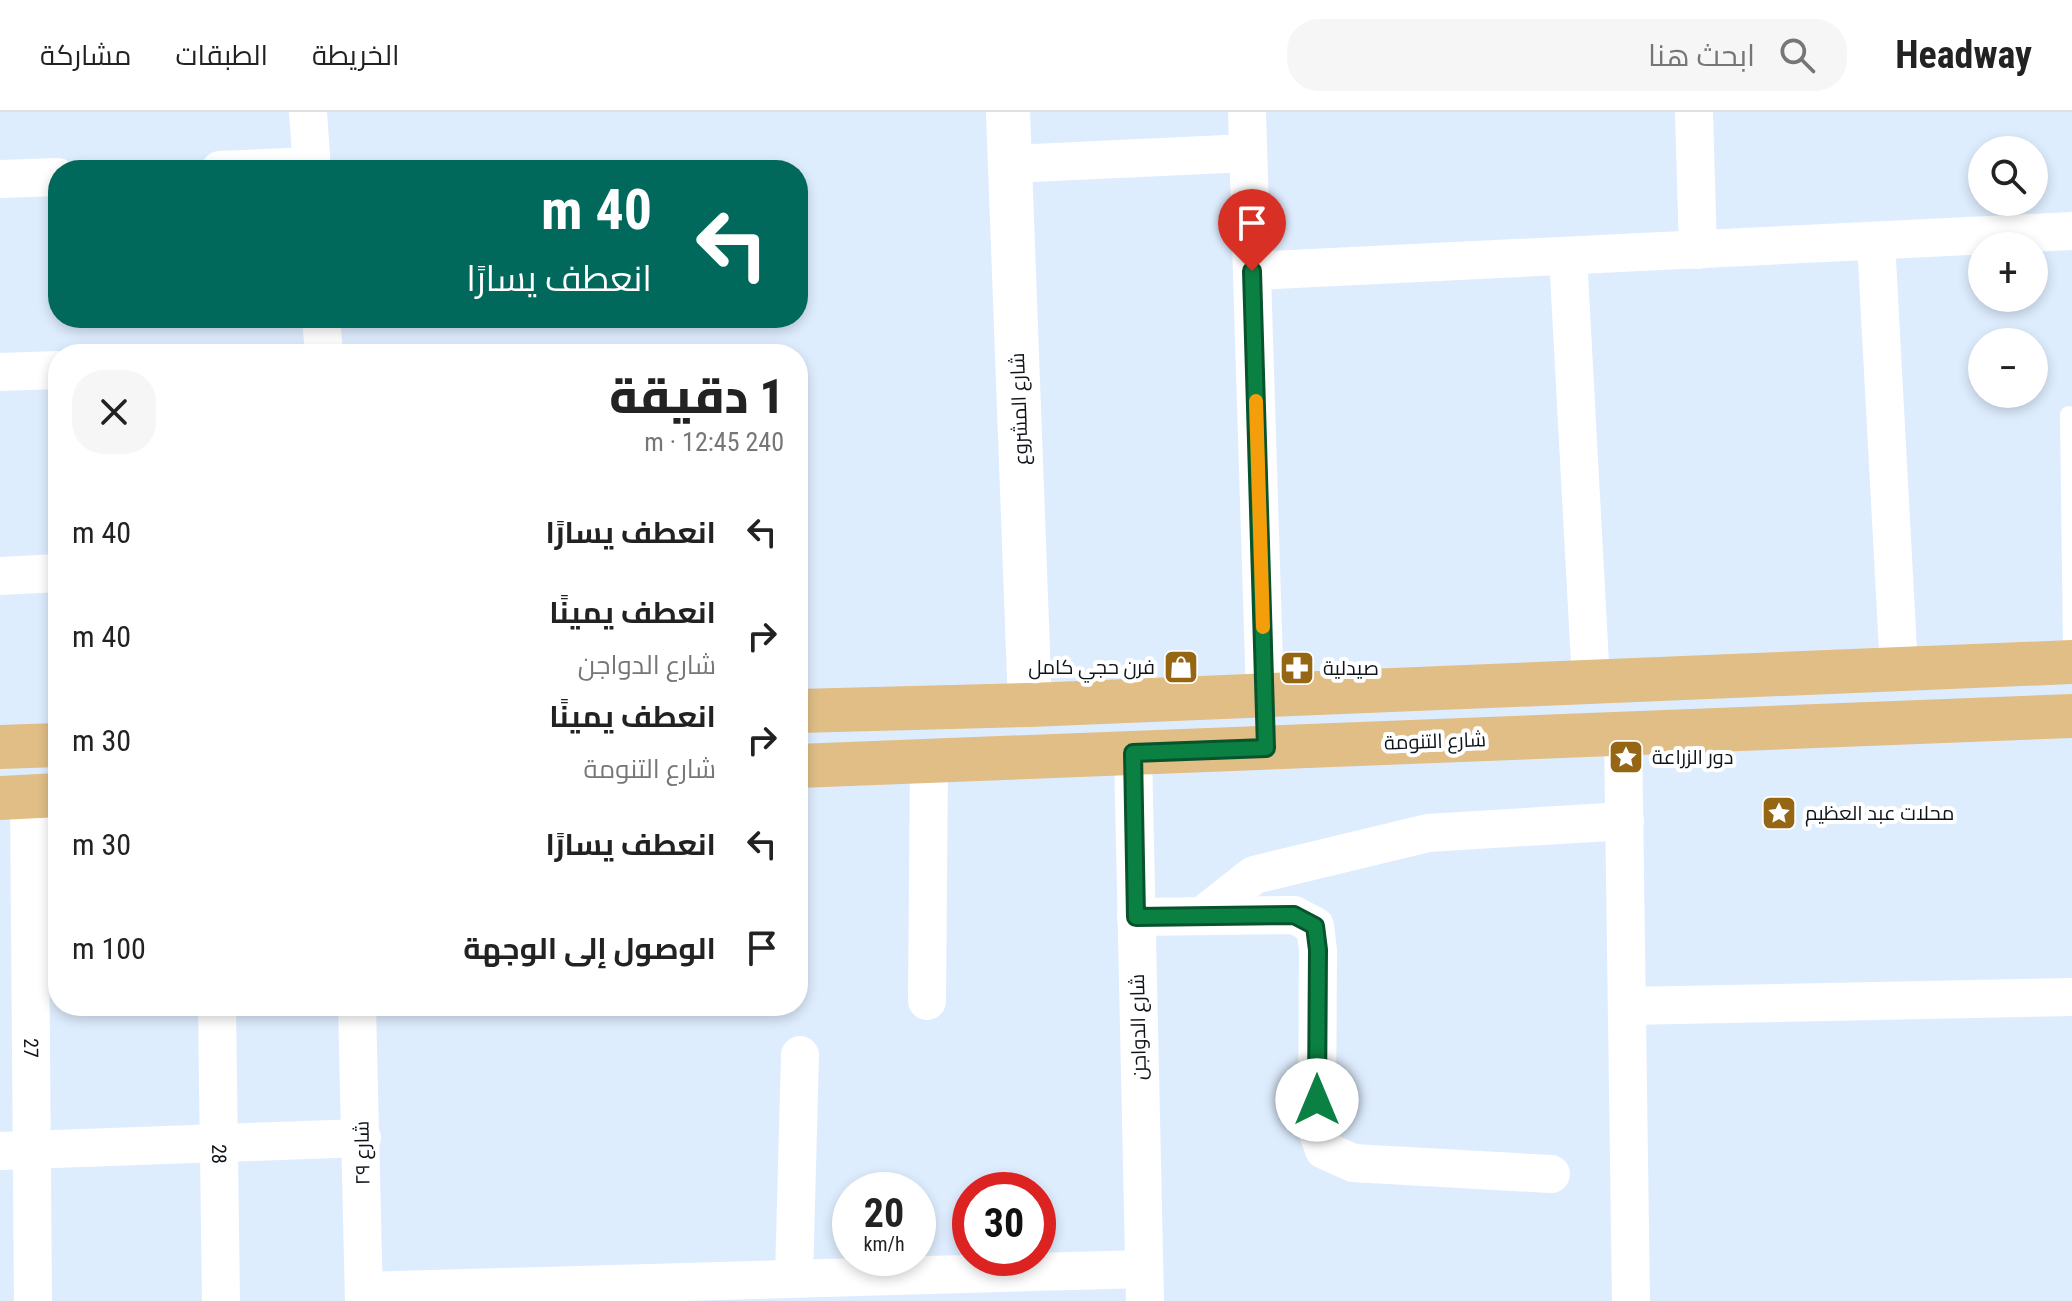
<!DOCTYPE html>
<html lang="ar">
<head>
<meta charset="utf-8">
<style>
  body { margin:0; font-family:"Roboto Condensed",Cairo,sans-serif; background:#f6f6f6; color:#222; direction:rtl; height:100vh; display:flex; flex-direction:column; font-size:30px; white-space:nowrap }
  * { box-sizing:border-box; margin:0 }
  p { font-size:26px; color:#767676 }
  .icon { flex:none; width:44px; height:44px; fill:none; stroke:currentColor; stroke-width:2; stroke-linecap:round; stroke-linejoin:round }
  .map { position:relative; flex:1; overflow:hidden; direction:ltr }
  .panel { position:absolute; left:48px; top:232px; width:760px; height:672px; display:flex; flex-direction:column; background:#fff; border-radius:32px; box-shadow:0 4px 12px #0003; direction:rtl }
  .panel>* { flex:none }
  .banner { position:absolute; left:48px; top:48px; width:760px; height:168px; border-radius:32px; box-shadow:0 4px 12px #0003; direction:rtl; background:#00695c; color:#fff; overflow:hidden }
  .controls { position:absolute; left:1968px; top:24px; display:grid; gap:16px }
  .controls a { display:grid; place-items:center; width:80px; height:80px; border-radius:50%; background:#fff; box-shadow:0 4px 12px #0003; font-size:40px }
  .speed { position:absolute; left:832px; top:1060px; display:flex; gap:16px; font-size:40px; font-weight:700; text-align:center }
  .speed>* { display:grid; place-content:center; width:104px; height:104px; border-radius:50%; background:#fff; box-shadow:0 4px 12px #0003; line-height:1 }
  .speed small { font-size:20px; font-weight:400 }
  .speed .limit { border:12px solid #d22; background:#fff; color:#111 }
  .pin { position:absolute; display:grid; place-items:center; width:68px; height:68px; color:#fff; margin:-82px -34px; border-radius:50% 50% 50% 0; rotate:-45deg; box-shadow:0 0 8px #0007 }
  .pin .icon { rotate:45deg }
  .me { position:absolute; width:88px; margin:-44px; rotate:0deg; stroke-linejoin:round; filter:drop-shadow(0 0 6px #0008) }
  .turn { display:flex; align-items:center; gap:28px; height:168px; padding:0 24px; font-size:36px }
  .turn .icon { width:104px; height:104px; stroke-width:2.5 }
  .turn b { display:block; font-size:56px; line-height:68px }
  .round { display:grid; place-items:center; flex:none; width:84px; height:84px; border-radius:32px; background:#f6f6f6 }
  .summary { display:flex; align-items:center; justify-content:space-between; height:136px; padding:0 24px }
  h1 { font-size:48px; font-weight:800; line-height:60px }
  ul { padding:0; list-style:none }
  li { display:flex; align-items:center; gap:24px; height:104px; padding:0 24px }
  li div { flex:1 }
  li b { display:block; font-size:30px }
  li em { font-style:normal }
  header { display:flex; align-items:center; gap:48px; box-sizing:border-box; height:112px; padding:0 40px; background:#fff; border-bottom:2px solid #e0e0e0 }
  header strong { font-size:38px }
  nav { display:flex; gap:44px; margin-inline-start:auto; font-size:28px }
  .search { width:560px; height:72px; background:#f6f6f6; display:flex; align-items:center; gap:20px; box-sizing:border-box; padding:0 28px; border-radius:32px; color:#767676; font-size:30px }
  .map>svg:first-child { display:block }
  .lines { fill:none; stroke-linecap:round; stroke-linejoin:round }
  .service { stroke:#fff; stroke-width:18 }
  .minor { stroke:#fff; stroke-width:38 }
  .secondary { stroke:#fff; stroke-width:44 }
  .primary { stroke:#e0be86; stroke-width:44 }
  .route-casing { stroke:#07532c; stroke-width:20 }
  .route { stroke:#0b8043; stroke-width:14 }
  .slow { stroke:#f59e0b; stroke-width:14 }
  .labels { text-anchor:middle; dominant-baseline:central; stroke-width:8; stroke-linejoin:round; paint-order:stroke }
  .street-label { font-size:20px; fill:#0f141a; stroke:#fff }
  .poi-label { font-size:20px; fill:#0f141a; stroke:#fff; text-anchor:start }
</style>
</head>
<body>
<header>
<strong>Headway</strong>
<div class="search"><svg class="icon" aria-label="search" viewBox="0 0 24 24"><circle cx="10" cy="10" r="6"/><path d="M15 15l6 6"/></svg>ابحث هنا</div>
<nav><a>الخريطة</a><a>الطبقات</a><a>مشاركة</a></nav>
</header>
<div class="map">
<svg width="2072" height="1189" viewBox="0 0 2072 1189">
  <rect width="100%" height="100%" fill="#deedfe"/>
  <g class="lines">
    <path class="service" d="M2069,303l3,235"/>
    <g class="minor">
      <path d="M308,0l4,58"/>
      <path d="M1247,0l18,584"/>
      <path d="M1694,0l4,138"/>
      <path d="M1010,52l238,-11"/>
      <path d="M220,58l92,-4"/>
      <path d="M0,67l58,-2"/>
      <path d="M1876,129l23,428"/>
      <path d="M1568,144l23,426"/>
      <path d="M1252,159l820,-40"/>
      <path d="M321,206l3,36"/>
      <path d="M0,260l58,-2"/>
      <path d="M0,464l58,-3"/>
      <path d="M1623,622l8,567"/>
      <path d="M1133,641l12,548"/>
      <path id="s1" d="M29,684l4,505"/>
      <path d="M1202,804l52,-41 174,-42 197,-12"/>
      <path d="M1136,805l158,-2 21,11 3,24 -1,180 7,20 29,13 198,11"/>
      <path d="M927,889l2,-240"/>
      <path id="s2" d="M217,894l4,295"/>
      <path d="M357,894l7,295"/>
      <path d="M1627,894l445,-9"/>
      <path d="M0,1039l362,-13"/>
      <path d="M794,1166l6,-223"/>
      <path d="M364,1179l780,-22"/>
    </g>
    <path class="secondary" d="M1008,0l22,593"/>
    <g class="primary">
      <path d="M798,599l232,-6 1042,-43"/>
      <path d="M0,635l58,-2"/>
      <path d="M798,654l1274,-50"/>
      <path d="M0,686l58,-3"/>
    </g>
  </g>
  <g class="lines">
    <g class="route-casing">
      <path id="route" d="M1252,159l14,477 -133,5 3,164 158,-2 21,11 3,24 -1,150"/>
    </g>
    <use href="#route" class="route"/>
    <path class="slow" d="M1256,289l7,226"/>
  </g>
  <defs>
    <g id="shop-square" transform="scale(1.8)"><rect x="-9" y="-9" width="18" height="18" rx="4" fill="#956715" stroke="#fff"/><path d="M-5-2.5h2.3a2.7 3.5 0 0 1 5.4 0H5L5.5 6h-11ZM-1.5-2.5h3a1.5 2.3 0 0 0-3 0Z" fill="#fff"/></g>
    <g id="pharmacy-square" transform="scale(1.8)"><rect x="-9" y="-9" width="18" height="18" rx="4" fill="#956715" stroke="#fff"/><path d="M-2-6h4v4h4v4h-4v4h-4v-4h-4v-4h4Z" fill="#fff"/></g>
    <g id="sight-square" transform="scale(1.8)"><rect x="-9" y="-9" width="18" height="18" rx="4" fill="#956715" stroke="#fff"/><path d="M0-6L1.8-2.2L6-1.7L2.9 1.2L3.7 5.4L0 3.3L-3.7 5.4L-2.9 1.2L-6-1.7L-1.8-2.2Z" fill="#fff"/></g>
  </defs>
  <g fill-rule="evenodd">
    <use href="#shop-square" x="1181" y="555"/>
    <use href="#pharmacy-square" x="1297" y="556"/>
    <use href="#sight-square" x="1626" y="645"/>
    <use href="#sight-square" x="1779" y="701"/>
  </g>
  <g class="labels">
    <g class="street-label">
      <text transform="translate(1019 297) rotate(-92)">شارع المشروع</text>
      <text transform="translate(1435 629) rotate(-2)">شارع التنومة</text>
      <text transform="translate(1138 915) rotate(-91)">شارع الدواجن</text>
      <text stroke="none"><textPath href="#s1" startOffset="252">27</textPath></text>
      <text stroke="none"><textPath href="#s2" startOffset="148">28</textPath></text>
      <text transform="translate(362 1041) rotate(-91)">شارع ٢٩</text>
    </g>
    <g class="poi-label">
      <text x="1155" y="555" text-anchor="end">فرن حجي كامل</text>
      <text x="1323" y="556">صيدلية</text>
      <text x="1652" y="645">دور الزراعة</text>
      <text x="1805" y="701">محلات عبد العظيم</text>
    </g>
  </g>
</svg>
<div class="controls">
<a><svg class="icon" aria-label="search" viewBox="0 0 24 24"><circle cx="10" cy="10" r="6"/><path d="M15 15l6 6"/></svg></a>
<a>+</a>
<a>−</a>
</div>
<div class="speed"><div>20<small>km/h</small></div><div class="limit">30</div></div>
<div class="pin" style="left:1252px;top:159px;background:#d93025"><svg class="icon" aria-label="arrive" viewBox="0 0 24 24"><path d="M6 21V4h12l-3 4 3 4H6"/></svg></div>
<svg class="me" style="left:1317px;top:988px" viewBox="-20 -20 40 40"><circle r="19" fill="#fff"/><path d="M0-13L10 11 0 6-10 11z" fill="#0b8043"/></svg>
<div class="banner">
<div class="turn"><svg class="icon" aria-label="left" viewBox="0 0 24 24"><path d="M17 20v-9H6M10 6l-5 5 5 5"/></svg><div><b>40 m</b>انعطف يسارًا</div></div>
</div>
<section class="panel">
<div class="summary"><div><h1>1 دقيقة</h1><p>240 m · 12:45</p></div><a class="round"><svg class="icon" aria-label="close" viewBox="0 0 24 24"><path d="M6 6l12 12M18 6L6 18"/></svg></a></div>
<ul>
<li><svg class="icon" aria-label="left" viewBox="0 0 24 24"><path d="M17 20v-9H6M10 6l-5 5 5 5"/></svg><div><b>انعطف يسارًا</b></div><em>40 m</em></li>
<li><svg class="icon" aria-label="right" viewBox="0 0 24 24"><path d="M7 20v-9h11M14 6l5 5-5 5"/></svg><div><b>انعطف يمينًا</b><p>شارع الدواجن</p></div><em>40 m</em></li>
<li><svg class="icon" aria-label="right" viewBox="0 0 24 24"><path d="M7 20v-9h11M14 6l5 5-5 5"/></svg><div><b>انعطف يمينًا</b><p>شارع التنومة</p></div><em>30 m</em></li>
<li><svg class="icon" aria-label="left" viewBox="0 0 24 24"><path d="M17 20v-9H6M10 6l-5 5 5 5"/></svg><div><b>انعطف يسارًا</b></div><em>30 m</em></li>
<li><svg class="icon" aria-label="arrive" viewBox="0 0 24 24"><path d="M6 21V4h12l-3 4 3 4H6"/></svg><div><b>الوصول إلى الوجهة</b></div><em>100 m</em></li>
</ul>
</section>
</div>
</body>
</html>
